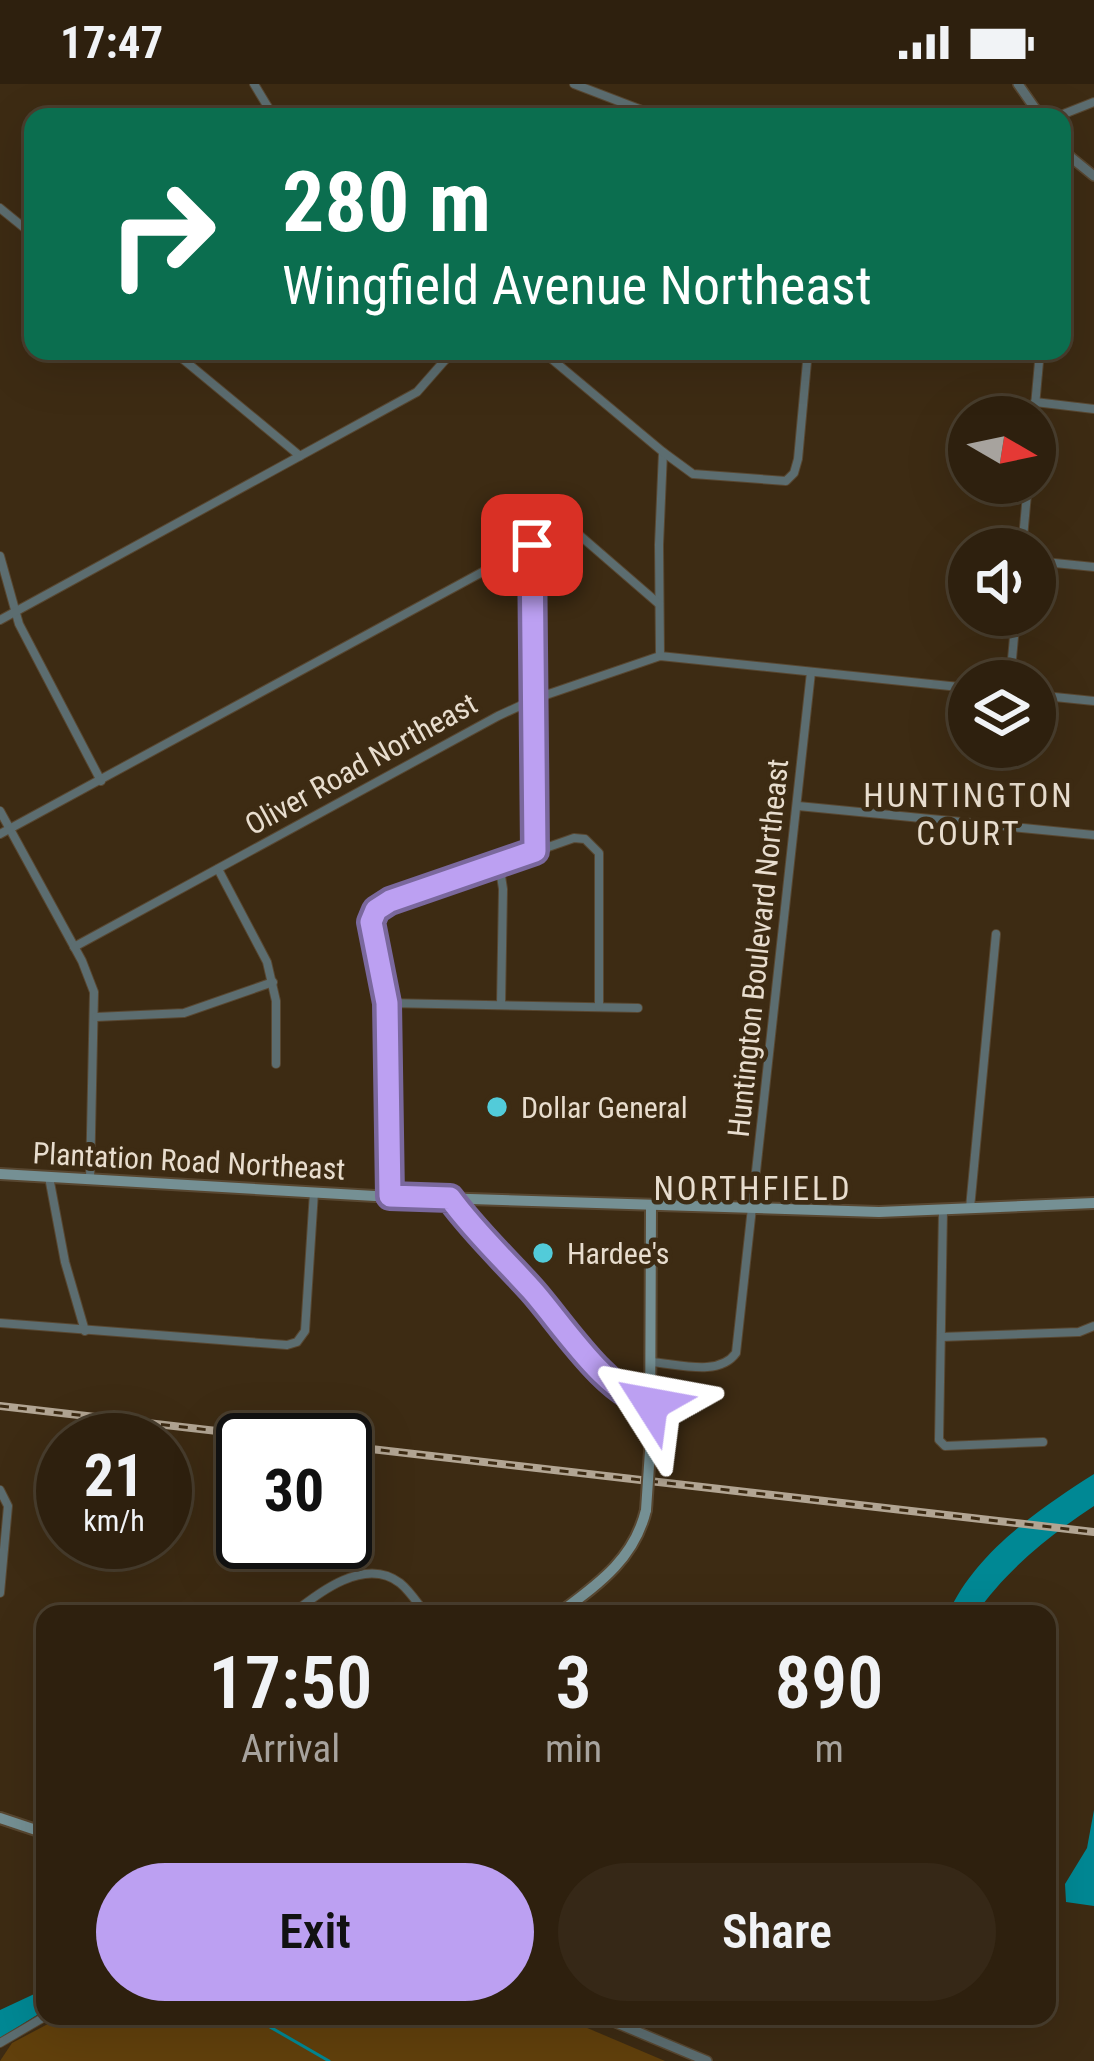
<!DOCTYPE html>
<html lang="en">
<head>
<meta charset="utf-8">
<style>
  body { margin:0; font-family:"Roboto Condensed",sans-serif; background:#362817; color:#f1f3f6; height:100vh; display:flex; flex-direction:column; font-size:45px; white-space:nowrap }
  * { box-sizing:border-box; margin:0 }
  p { font-size:39px; color:#a7a39e }
  .icon { flex:none; width:66px; height:66px; fill:none; stroke:currentColor; stroke-width:2; stroke-linecap:round; stroke-linejoin:round }
  .map { position:relative; flex:1; overflow:hidden }
  .drawer { position:absolute; left:36px; top:1521px; width:1020px; height:420px; display:flex; flex-direction:column; background:#2e200e; border-radius:24px; box-shadow:0 12px 48px #0002,0 0 0 3px #493e2e }
  .drawer>* { flex:none }
  .guide { position:absolute; left:24px; top:24px; width:1047px; height:252px; border-radius:24px; box-shadow:0 12px 48px #0002,0 0 0 3px #493e2e; background:#0b6e4f; color:#fff; overflow:hidden }
  .needle { width:78px; rotate:99deg }
  .controls { position:absolute; left:948px; top:312px; display:grid; gap:24px }
  .controls a { display:grid; place-items:center; width:108px; height:108px; border-radius:50%; background:#2e200e; box-shadow:0 12px 48px #0002,0 0 0 3px #493e2e; font-size:60px }
  .speed { position:absolute; left:36px; top:1329px; display:flex; gap:24px; font-size:60px; font-weight:700; text-align:center }
  .speed>* { display:grid; place-content:center; width:156px; height:156px; border-radius:50%; background:#2e200e; box-shadow:0 12px 48px #0002,0 0 0 3px #493e2e; line-height:1 }
  .speed small { font-size:30px; font-weight:400 }
  .speed .limit { border:6px solid #111; border-radius:18px; background:#fff; color:#111 }
  .pin { position:absolute; display:grid; place-items:center; width:102px; height:102px; color:#fff; margin:-51px; border-radius:24px; box-shadow:0 6px 18px #0006 }
  .me { position:absolute; width:132px; margin:-66px; rotate:304deg; stroke-linejoin:round; filter:drop-shadow(0 0 9px #0008) }
  .turn { display:flex; align-items:center; gap:42px; height:252px; padding:0 60px; font-size:54px }
  .turn .icon { width:156px; height:156px; stroke-width:2.5 }
  .turn b { display:block; font-size:84px; line-height:102px }
  .eta { display:flex; justify-content:space-evenly; align-items:center; height:204px; text-align:center }
  .eta b { font-size:72px; font-weight:600; line-height:84px }
  .cta { display:flex; gap:24px; margin-top:auto; padding:24px 60px }
  .cta a { flex:1; height:138px; border-radius:72px; background:#bca0f2; color:#111; font-size:48px; font-weight:600; line-height:138px; text-align:center }
  .cta a+a { background:#362817; color:#f1f3f6 }
  .status { display:flex; justify-content:space-between; align-items:center; height:84px; padding:0 60px; background:#2e200e; direction:ltr }
  .status svg { height:33px; fill:currentColor }
  .map>svg:first-child { display:block }
  .green { fill:#61400c }
  .water { fill:#008894 }
  .lines { fill:none; stroke-linecap:round; stroke-linejoin:round }
  .stream { stroke:#008894; stroke-width:3 }
  .minor-casing { stroke:#584731; stroke-width:10 }
  .tertiary-casing { stroke:#584731; stroke-width:12 }
  .secondary-casing { stroke:#584731; stroke-width:14 }
  .minor { stroke:#5c6d70; stroke-width:8 }
  .tertiary { stroke:#5c6d70; stroke-width:9 }
  .secondary { stroke:#759094; stroke-width:10 }
  .rail-casing { stroke:#b2a593; stroke-width:8 }
  .rail { stroke:#3d2b13; stroke-width:3; stroke-dasharray:9; stroke-linecap:butt }
  .secondary-bridge-casing { stroke:#584731; stroke-width:14; stroke-linecap:butt }
  .secondary-bridge { stroke:#759094; stroke-width:10 }
  .route-casing { stroke:#7a689d; stroke-width:30 }
  .route { stroke:#bca0f2; stroke-width:21 }
  .poi-dot { fill:#52cbd9; stroke:#3d2b13; stroke-width:4.5 }
  .labels { text-anchor:middle; dominant-baseline:central; stroke-width:9; stroke-linejoin:round; paint-order:stroke }
  .street-label { font-size:30px; fill:#e8ddce; stroke:#3d2b13 }
  .poi-label { font-size:30px; fill:#e8ddce; stroke:#3d2b13; text-anchor:start }
  .neighbourhood-label { font-size:33px; letter-spacing:3px; fill:#e8ddce; stroke:#3d2b13 }
</style>
</head>
<body>
<div class="status"><b>17:47</b><svg viewBox="0 0 49 12"><path d="M0 12V9h3v3zM5 12V6h3v6zM10 12V3h3v9zM15 12V0h3v12zM26 1h20v11H26zM47 4h2v5h-2z"/></svg></div>
<div class="map">
<svg width="1094" height="1977" viewBox="0 0 1094 1977">
  <rect width="100%" height="100%" fill="#3d2b13"/>
  <path class="green" d="M63,1932h496l106,45h-665l12,-18z"/>
  <g class="water">
    <path d="M1094,1390v32c-44,29 -88,64 -118,108h-28c27,-61 91,-105 146,-140z"/>
    <path d="M1094,1726v96l-28,-4 -1,-18 22,-36z"/>
    <path d="M45,1905v21l-45,28v-28z"/>
  </g>
  <g class="lines">
    <path class="stream" d="M251,1932l78,45"/>
    <g class="minor-casing">
      <g id="minor">
        <path d="M254,0l20,33"/>
        <path d="M574,0l86,33"/>
        <path d="M1056,33l38,-15"/>
        <path d="M0,124l33,27"/>
        <path d="M173,267l127,105"/>
        <path d="M542,267l121,101 -4,93 1,111"/>
        <path d="M1035,318l59,7"/>
        <path d="M1034,333l6,-66"/>
        <path d="M663,368l30,22 93,7 8,-8 4,-14 10,-108"/>
        <path d="M532,461l3,306"/>
        <path d="M1022,465l6,-66"/>
        <path d="M0,472l19,68 82,157"/>
        <path d="M1035,477l59,6"/>
        <path d="M0,536l417,-228 36,-41"/>
        <path d="M1010,597l6,-66"/>
        <path d="M1035,611l59,6"/>
        <path d="M798,722l296,29"/>
        <path d="M0,727l82,150 12,31 -4,188"/>
        <path d="M0,750l556,-302 21,1 82,71"/>
        <path d="M499,779l4,26 -2,116"/>
        <path d="M218,785l49,93 9,39v63"/>
        <path d="M74,863l424,-231 39,-18 123,-42 309,32"/>
        <path d="M387,919l251,5"/>
        <path d="M96,933l88,-4 89,-31"/>
        <path d="M49,1093l16,85 20,69"/>
        <path d="M390,1112l-3,-193 -15,-81 8,-16 194,-68 11,1 14,14v154"/>
        <path d="M451,1115l150,171 32,28 18,6"/>
        <path d="M970,1124l26,-274"/>
        <path d="M943,1126l-4,230 6,6 98,-4"/>
        <path d="M0,1239l287,22 10,-3 8,-11 9,-139"/>
        <path d="M941,1253l138,-5 15,-6"/>
        <path d="M651,1278c27,2 68,15 85,-9l75,-681"/>
        <path d="M0,1406l8,16 -8,87"/>
        <path d="M292,1530c26,-21 73,-58 108,-31 10,8 18,21 26,31"/>
        <path d="M0,1959l46,-27"/>
      </g>
    </g>
    <g class="tertiary-casing">
      <g id="tertiary">
        <path d="M1018,0l23,33"/>
        <path d="M1062,66l32,26"/>
        <path d="M600,1932l107,45"/>
      </g>
    </g>
    <g class="secondary-casing">
      <g id="secondary">
        <path d="M0,1090l375,22 504,16 215,-9"/>
        <path d="M650,1367l1,-246"/>
        <path d="M558,1530c39,-29 76,-54 88,-104"/>
        <path d="M0,1734l45,15"/>
      </g>
    </g>
    <use href="#minor" class="minor"/>
    <use href="#tertiary" class="tertiary"/>
    <use href="#secondary" class="secondary"/>
    <g class="rail-casing">
      <g id="rail">
        <path d="M0,1322l296,34"/>
        <path d="M345,1362l749,86"/>
      </g>
    </g>
    <use href="#rail" class="rail"/>
    <g class="secondary-bridge-casing">
      <path id="secondary-bridge" d="M646,1426l4,-59"/>
    </g>
    <use href="#secondary-bridge" class="secondary-bridge"/>
  </g>
  <g class="lines">
    <g class="route-casing">
      <path id="route" d="M532,461l3,306 -145,50 -14,9 -5,12 16,81 3,193 60,2c24,33 53,60 81,91 29,32 76,107 120,115"/>
    </g>
    <use href="#route" class="route"/>
  </g>
  <g class="poi-dot">
    <circle cx="497" cy="1023" r="12"/>
    <circle cx="543" cy="1169" r="12"/>
  </g>
  <g class="labels">
    <g class="street-label">
      <text transform="translate(361 680) rotate(-29)">Oliver Road Northeast</text>
      <text transform="translate(758 864) rotate(-84)">Huntington Boulevard Northeast</text>
      <text transform="translate(189 1077) rotate(3)">Plantation Road Northeast</text>
    </g>
    <g class="poi-label">
      <text x="521" y="1023">Dollar General</text>
      <text x="567" y="1169">Hardee's</text>
    </g>
    <g class="neighbourhood-label">
      <text x="969" y="711">HUNTINGTON<tspan x="969" dy="38">COURT</tspan></text>
      <text x="753" y="1104">NORTHFIELD</text>
    </g>
  </g>
</svg>
<div class="controls">
<a><svg class="needle" viewBox="-14 -14 28 28"><path d="M0-13l5 13h-10z" fill="#e53935"/><path d="M0 13l5-13h-10z" fill="#a7a39e"/></svg></a>
<a><svg class="icon" aria-label="sound" viewBox="0 0 24 24"><path d="M4 9h4l5-4v14l-5-4H4zM17 9q2 3 0 6"/></svg></a>
<a><svg class="icon" aria-label="layers" viewBox="0 0 24 24"><path d="M12 4l9 5-9 5-9-5zM3 14l9 5 9-5"/></svg></a>
</div>
<div class="speed"><div>21<small>km/h</small></div><div class="limit">30</div></div>
<div class="pin" style="left:532px;top:461px;background:#d93025"><svg class="icon" aria-label="arrive" viewBox="0 0 24 24"><path d="M6 21V4h12l-3 4 3 4H6"/></svg></div>
<svg class="me" style="left:651px;top:1320px" viewBox="-20 -20 40 40"><path d="M0-17L14 15 0 8-14 15z" fill="#bca0f2" stroke="#fff" stroke-width="4"/></svg>
<div class="guide">
<div class="turn"><svg class="icon" aria-label="right" viewBox="0 0 24 24"><path d="M7 20v-9h11M14 6l5 5-5 5"/></svg><div><b>280 m</b>Wingfield Avenue Northeast</div></div>
</div>
<section class="drawer">
<div class="eta">
<div><b>17:50</b><p>Arrival</p></div>
<div><b>3</b><p>min</p></div>
<div><b>890</b><p>m</p></div>
</div>
<div class="cta"><a>Exit</a><a>Share</a></div>
</section>
</div>
</body>
</html>
